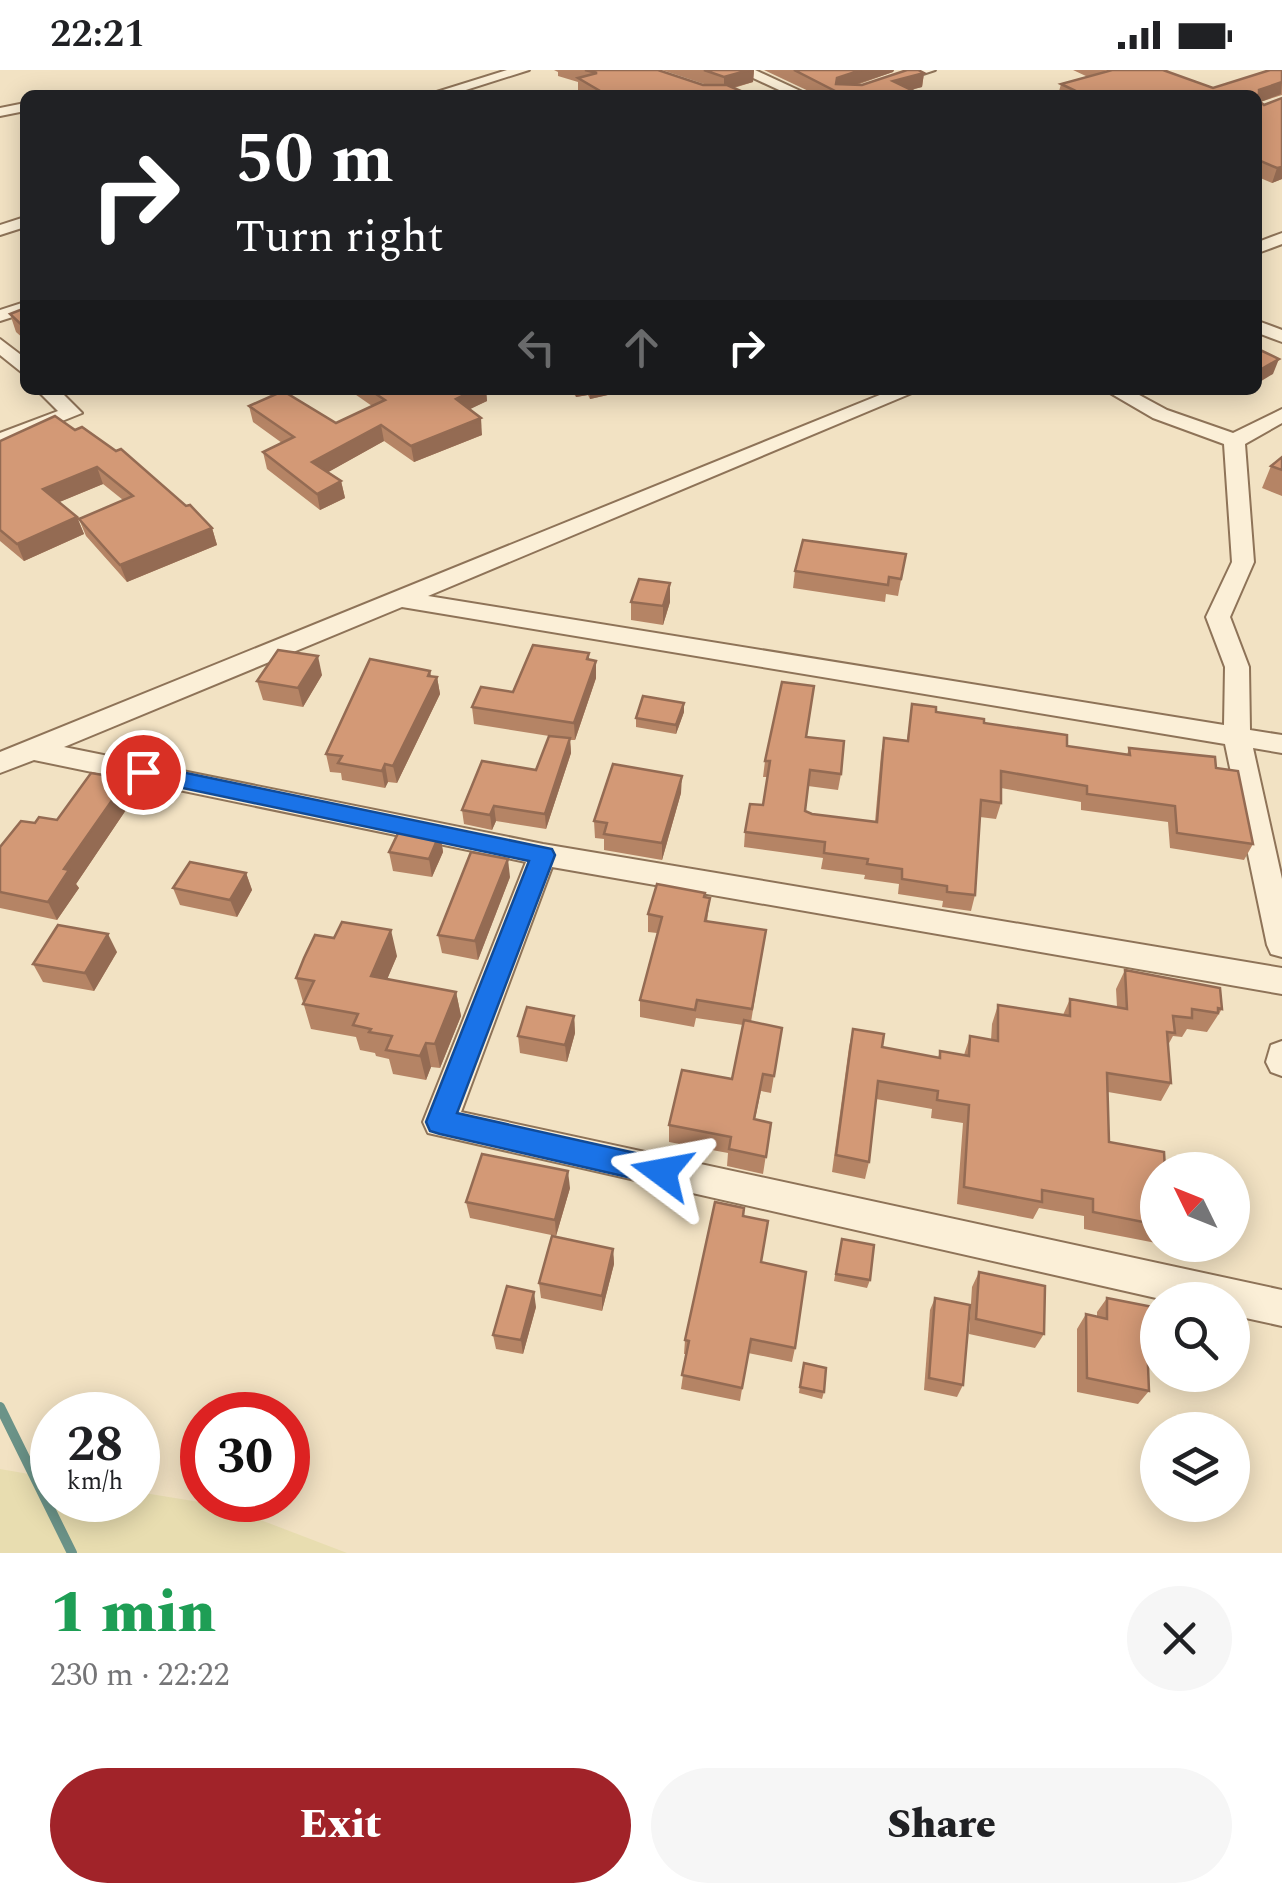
<!DOCTYPE html>
<html lang="en">
<head>
<meta charset="utf-8">
<style>
  body { margin:0; font-family:Spectral,serif; background:#f6f6f6; color:#202124; height:100vh; display:flex; flex-direction:column; font-size:38px; white-space:nowrap }
  * { box-sizing:border-box; margin:0 }
  p { font-size:32px; color:#757577 }
  .icon { flex:none; width:55px; height:55px; fill:none; stroke:currentColor; stroke-width:2; stroke-linecap:round; stroke-linejoin:round }
  .map { position:relative; height:1483px; overflow:hidden }
  .drawer { display:flex; flex-direction:column; background:#fff; flex:1 }
  .drawer>* { flex:none }
  .banner { position:absolute; left:20px; top:20px; width:1242px; height:305px; border-radius:15px; box-shadow:0 5px 25px #0003; background:#202124; color:#fff; overflow:hidden }
  .needle { width:65px; rotate:313deg }
  .tools { position:absolute; left:1140px; top:1082px; display:grid; gap:20px }
  .tools a { display:grid; place-items:center; width:110px; height:110px; border-radius:50%; background:#fff; box-shadow:0 5px 25px #0003; font-size:50px }
  .speed { position:absolute; left:30px; top:1322px; display:flex; gap:20px; font-size:50px; font-weight:700; text-align:center }
  .speed>* { display:grid; place-content:center; width:130px; height:130px; border-radius:50%; background:#fff; box-shadow:0 5px 25px #0003; line-height:1 }
  .speed small { font-size:25px; font-weight:400 }
  .speed .limit { border:15px solid #d22; background:#fff; color:#111 }
  .pin { position:absolute; display:grid; place-items:center; width:85px; height:85px; color:#fff; margin:-42px; border:5px solid #fff; border-radius:50%; box-shadow:0 2px 10px #0007 }
  .me { position:absolute; width:110px; margin:-55px; rotate:283deg; stroke-linejoin:round; filter:drop-shadow(0 0 8px #0008) }
  .turn { display:flex; align-items:center; gap:35px; height:210px; padding:0 50px; font-size:45px }
  .turn .icon { width:130px; height:130px; stroke-width:2.5 }
  .turn b { display:block; font-size:70px; line-height:85px }
  .lanes { display:flex; align-items:center; height:95px; padding:0 50px; background:#0003; justify-content:center; gap:50px; direction:ltr }
  .lanes .off { opacity:.35 }
  .round { display:grid; place-items:center; flex:none; width:105px; height:105px; border-radius:52px; background:#f6f6f6 }
  .headline { display:flex; align-items:center; justify-content:space-between; height:170px; padding:0 50px }
  h1 { font-size:60px; font-weight:800; line-height:75px; color:#1e9e55 }
  .action { display:flex; gap:20px; margin-top:auto; padding:20px 50px }
  .action a { flex:1; height:115px; border-radius:60px; background:#a12329; color:#fff; font-size:40px; font-weight:800; line-height:115px; text-align:center }
  .action a+a { background:#f6f6f6; color:#202124 }
  .status { display:flex; justify-content:space-between; align-items:center; height:70px; padding:0 50px; background:#fff; direction:ltr }
  .status svg { height:28px; fill:currentColor }
  .map>svg:first-child { display:block }
  .farmland { fill:#e8ddb0 }
  .lines { fill:none; stroke-linecap:round; stroke-linejoin:round }
  .stream { stroke:#6b9388; stroke-width:10 }
  .minor-casing { stroke:#8e7358; stroke-width:4 }
  .minor { fill:#fbefd7; fill-rule:evenodd }
  .wall { fill:#b58465 }
  .shaded-wall { fill:#946b53 }
  .building { fill:#d39976; stroke:#946b53; stroke-width:2.5 }
  .route { fill:#1a73e8; stroke:#114b97; stroke-width:2.5 }
</style>
</head>
<body>
<div class="status"><b>22:21</b><svg viewBox="0 0 49 12"><path d="M0 12V9h3v3zM5 12V6h3v6zM10 12V3h3v9zM15 12V0h3v12zM26 1h20v11H26zM47 4h2v5h-2z"/></svg></div>
<div class="map">
<svg width="1282" height="1483" viewBox="0 0 1282 1483">
  <rect width="100%" height="100%" fill="#f2e2c3"/>
  <path class="farmland" d="M0,1399l52,9v22h86v-8l86,14 123,47h-347z"/>
  <g class="lines">
    <path class="stream" d="M0,1337l72,146"/>
    <g class="minor-casing">
      <g id="minor">
        <path d="M507,0h22l-79,25h-23z"/>
        <path d="M736,0h19l54,25h-19z"/>
        <path d="M913,0h22l-76,25h-22z"/>
        <path d="M25,33v8l-25,5v-8z"/>
        <path d="M25,147v10l-25,8v-10z"/>
        <path d="M1282,163v11l-24,9v-11z"/>
        <path d="M25,232v11l-25,8v-11z"/>
        <path d="M1258,251l24,9v12l-24,-9z"/>
        <path d="M0,269l25,19v17l-25,-20z"/>
        <path d="M37,320h22l23,23 -82,33v-13l58,-22z"/>
        <path d="M892,320h27l-491,206 796,129 1,-58 -19,-50 26,-55 -8,-118 -71,-26 -48,-28h25l37,20 66,23 49,-24v14l-37,21 9,118 -24,55 19,50 1,63 32,5v18l-29,-5 29,131v78l-11,-3 -4,-9 -42,-201 -823,-137 -338,140 479,97 739,124v26l-730,-127 -91,245 821,178v36l-50,-11v-15h-67l-737,-167 -5,-11 103,-260 -492,-102 -34,13v-21z"/>
        <path d="M1282,971v35l-11,-4 -5,-10 5,-17z"/>
      </g>
    </g>
    <use href="#minor" class="minor"/>
  </g>
  <g class="wall">
    <path d="M554,0h104l45,15h4l-45,-15h92l-1,12 -19,6 16,7h-166l-6,-3v-10l-20,-6v-4z"/>
    <path d="M764,0h130l-1,2 -36,13h5l62,-12 -2,14 -12,3 12,5h-105z"/>
    <path d="M1073,0h96l-3,1 47,17 69,-18v25l-22,7 4,3 18,-7v81l-10,4 -14,-6v-82h-200l3,-11 27,-7z"/>
    <path d="M25,238v32l-9,-8 -6,-18z"/>
    <path d="M349,320h137l1,11 -18,8 13,26 -68,27 -30,-21 -56,31 13,9 4,17 -25,12 -53,-41 -4,-17 19,-9 -29,-21 -4,-16 87,17 36,-17z"/>
    <path d="M571,320h59l-40,9 -2,-4 -12,2z"/>
    <path d="M55,346l131,90 26,22 5,17 -90,37 -41,-46 -7,-17 44,-19 -20,-16 -44,18 18,15 7,17 -60,27 -24,-20v-100z"/>
    <path d="M1282,387v39l-20,-8 9,-22z"/>
    <path d="M906,484l-8,42 -12,-2 -1,8 -92,-14 2,-17z"/>
    <path d="M670,513v19l-7,23 -32,-5v-18z"/>
    <path d="M589,583v7l7,18 -21,62h-5l1,13 -25,76 -50,-8 -4,9 -28,-6 -2,-14 74,-40 13,-34 -75,-12 -2,-17 41,-15z"/>
    <path d="M322,605l-19,32 -40,-7 -6,-19z"/>
    <path d="M431,606l6,1 3,17 -43,89 -9,-1 -3,6 -43,-8 -1,-7 -11,-1 -4,-18z"/>
    <path d="M684,633v9l-8,22 -40,-7v-9z"/>
    <path d="M912,634l24,8 48,11 83,23 60,9 2,-7 87,20 37,76 -9,16 -74,-12 -2,-26 -87,-12v-8l-80,-14v15l-5,16 -16,-2 -5,78 -4,16 -29,-4 1,-6 -45,-7 1,-10 -35,-5 1,-4 -44,-6 2,-11 -79,-11 1,-15 18,-27 4,-28h-4l2,-16 76,13 -3,16 -30,-4 -3,25 7,3 63,8 6,-68 3,-16 23,2z"/>
    <path d="M127,709l7,19 -58,86 3,4 -22,32 -57,-12v-61l35,-24 22,-3z"/>
    <path d="M681,723l-19,67 -58,-10v-11l-9,-1 -1,-17z"/>
    <path d="M440,763l3,19 -11,25 -39,-6 -4,-19z"/>
    <path d="M246,803l6,17 -15,27 -57,-12 -7,-17z"/>
    <path d="M510,807l-32,83 -36,-7 -4,-18z"/>
    <path d="M705,827l5,1 -3,24 59,8 -15,92 31,6 -11,65 -10,-2 -6,28 16,4 -8,51 -36,-8 1,-13 -59,-11v-17l63,-46 11,-54 -47,-7 -2,9 -54,-10v-17l17,-67 -9,-1v-18z"/>
    <path d="M117,882l-23,39 -51,-9 -10,-18z"/>
    <path d="M397,886l-10,23 69,13 5,24 -21,52 -9,-1 -5,13 -33,-6 -4,-15 -13,-3 -1,-3 -15,-3 -4,-13 -45,-8 -15,-51z"/>
    <path d="M1125,900l97,39 -15,23 -20,-3 -5,8 -9,-1 -5,9 3,38 -10,18 -53,-9 1,50 49,28v71l-2,2 -72,-14v-13l-45,-8 -6,11 -76,-15 6,-81 -32,-5 1,-9 -56,-10 -7,63 -4,17 -33,-7 17,-125 4,-18 29,18 56,11 2,-7 24,4 6,-19 21,4 1,-16 6,-19 65,10 7,-16 47,8 -1,-18z"/>
    <path d="M574,946l1,17 -8,29 -47,-9 -2,-17z"/>
    <path d="M570,1118l-14,48 -86,-18 -4,-16z"/>
    <path d="M743,1146l52,132 -3,14 -44,-9 -8,48 -59,-12 5,-35h-2l1,-14z"/>
    <path d="M842,1169l28,41 -3,8 -33,-7z"/>
    <path d="M613,1179l1,15 -12,47 -61,-13 -2,-15z"/>
    <path d="M979,1202l65,62 -9,14 -66,-14 3,-47z"/>
    <path d="M935,1228l28,87 -6,12 -33,-7 6,-80z"/>
    <path d="M1107,1228l51,10 -1,51 -10,-1 2,33 -11,13 -61,-12v-63l9,-15 11,3v-5z"/>
    <path d="M536,1237l-13,47 -27,-5 -3,-14z"/>
    <path d="M802,1300l22,22 -2,7 -23,-6z"/>
  </g>
  <g class="shaded-wall">
    <path d="M749,0h5l-1,12 -29,8v-13z"/>
    <path d="M861,0h33l-1,2 -57,19 1,-13z"/>
    <path d="M924,3l-2,14 -31,8 2,-14z"/>
    <path d="M1282,12l-1,12 -23,9 1,-13z"/>
    <path d="M1282,97v12l-10,4 5,-15z"/>
    <path d="M1279,289l-6,15 -15,9v-12z"/>
    <path d="M474,320h12l1,11 -29,14 -2,-16z"/>
    <path d="M576,320h11l1,5 -12,2z"/>
    <path d="M590,320h40l-40,9z"/>
    <path d="M481,348l1,17 -68,27 -3,-16z"/>
    <path d="M381,355l3,16 -68,38 -4,-17z"/>
    <path d="M97,397l6,17 -53,22 -7,-17z"/>
    <path d="M341,411l4,17 -25,12 -3,-16z"/>
    <path d="M77,447l7,17 -60,27 -7,-17z"/>
    <path d="M212,458l5,17 -90,37 -7,-17z"/>
    <path d="M670,513v19l-7,23v-19z"/>
    <path d="M318,586l4,19 -19,32 -5,-19z"/>
    <path d="M596,591v17l-21,62 -1,-17z"/>
    <path d="M430,601l3,15 4,-9 3,17 -43,89 -4,-17z"/>
    <path d="M684,633v9l-8,22v-9z"/>
    <path d="M570,668l1,15 -25,76 -1,-15z"/>
    <path d="M385,694l3,18 -3,6 -3,-17z"/>
    <path d="M682,706l-1,17 -19,67v-17z"/>
    <path d="M127,709l7,19 -58,86 3,4 -22,32 -9,-18 16,-33z"/>
    <path d="M494,736l2,15 -4,9 -2,-15z"/>
    <path d="M440,763l3,19 -11,25 -3,-18z"/>
    <path d="M508,789l2,18 -32,83 -3,-19z"/>
    <path d="M246,803l6,17 -15,27 -7,-17z"/>
    <path d="M391,860l6,26 -19,45 -7,-25z"/>
    <path d="M108,864l9,18 -23,39 -9,-18z"/>
    <path d="M456,922l5,24 -21,52 -5,-24z"/>
    <path d="M574,946l1,17 -8,29 -2,-17z"/>
    <path d="M426,973l5,24 -5,13 -6,-24z"/>
    <path d="M568,1101l2,17 -14,48 -1,-16z"/>
    <path d="M613,1179l1,15 -12,47v-15z"/>
    <path d="M534,1222l2,15 -13,47 -2,-14z"/>
  </g>
  <g class="building">
    <path d="M585,0h73l45,15h24l23,10h-143l-29,-17 19,-5z"/>
    <path d="M704,0h45l-25,7z"/>
    <path d="M794,0h67l-24,8 -1,6 26,1 45,-15h11l6,3 -31,8 29,14h-79z"/>
    <path d="M1107,0h56l50,18 57,-18h12v12l-23,8v11l5,4 18,-7v69l-5,1 -19,-8v-65h-174l-23,-11 48,-13z"/>
    <path d="M25,238v20l-15,-14z"/>
    <path d="M1258,279l21,10 -21,12z"/>
    <path d="M370,320h104l-18,9 25,19 -70,28 -30,-21 -69,37 29,19 -24,13 -54,-42 31,-15 -45,-31 34,-15 53,32 49,-23z"/>
    <path d="M55,346l20,14 7,-3 34,24 5,-2 65,57 4,-1 22,23 -92,37 -41,-46 54,-23 -36,-29 -54,22 34,28 -60,27 -17,-14v-89z"/>
    <path d="M1282,387v13l-11,-4z"/>
    <path d="M803,470l103,14 -5,25 -12,-2 -1,8 -93,-14z"/>
    <path d="M639,509l31,4 -7,23 -32,-4z"/>
    <path d="M533,575l56,8 -2,6 9,2 -22,62 -102,-16 9,-20 32,5z"/>
    <path d="M278,580l40,6 -20,32 -41,-7z"/>
    <path d="M370,589l60,12 -2,5 9,1 -44,89 -8,-2 -3,7 -44,-8 4,-7 -16,-2z"/>
    <path d="M782,612l32,4 -8,51 38,4 -3,33 -31,-4 -5,41 7,3 65,8 7,-84 24,3 4,-37 24,3v5l48,7v4l83,12v11l63,9 -1,-7 86,9 1,11 22,3 15,73 -76,-11 -2,-27 -88,-12v-8l-86,-15v32l-20,-3 -6,95 -28,-3v-6l-45,-7v-10l-35,-5 1,-5 -44,-6 1,-11 -80,-10 5,-28 13,1 7,-44h-5z"/>
    <path d="M643,626l41,7 -8,22 -40,-7z"/>
    <path d="M549,666l21,2 -25,76 -51,-8 -4,9 -28,-5 20,-49 54,9z"/>
    <path d="M613,694l69,12 -20,67 -58,-9 3,-11 -13,-2z"/>
    <path d="M91,703l36,6 -63,90 5,1 -21,32 -48,-10v-45l21,-26 14,2 4,-6 18,3z"/>
    <path d="M401,757l39,6 -11,26 -40,-7z"/>
    <path d="M471,782l37,7 -33,82 -37,-6z"/>
    <path d="M190,792l56,11 -16,27 -57,-12z"/>
    <path d="M657,814l48,9 -1,4 6,1 -5,23 61,9 -14,79 -55,-9 -2,10 -55,-10 22,-83 -14,-3z"/>
    <path d="M342,852l49,8 -20,46 85,16 -21,52 -9,-1 -6,13 -34,-6 6,-14 -23,-4 2,-3 -18,-4 5,-11 -55,-10 11,-23 -18,-3 8,-20 11,-23 19,3z"/>
    <path d="M58,855l50,9 -23,39 -52,-9z"/>
    <path d="M1125,900l95,18 2,21 -4,-1v5l-26,-4v9l-19,-2 2,17 -8,-1 4,51 -64,-10 2,69 55,10 1,18h-7v55l-65,-13v-13l-51,-9v12l-78,-15 5,-82 -32,-5 1,-9 -60,-10 -9,81 -33,-7 17,-126 31,5 -2,13 58,11v-7l29,5 1,-20 28,5v-36l72,11v-17l57,10z"/>
    <path d="M527,937l47,9 -9,29 -47,-9z"/>
    <path d="M744,950l38,8 -8,48 -11,-2 -9,45 17,4 -5,34 -37,-8 2,-12 -62,-12 13,-55 50,9z"/>
    <path d="M482,1084l86,17 -13,49 -89,-18z"/>
    <path d="M715,1132l29,6 -1,8 25,5 -7,41 45,10 -11,76 -44,-9 -9,49 -60,-13 7,-34 -4,-1z"/>
    <path d="M552,1166l61,13 -11,47 -63,-13z"/>
    <path d="M842,1169l32,6 -4,35 -34,-6z"/>
    <path d="M979,1202l66,14 -1,48 -68,-15z"/>
    <path d="M507,1216l27,6 -13,48 -28,-5z"/>
    <path d="M935,1228l35,7 -7,80 -34,-7z"/>
    <path d="M1107,1228l51,10v35l-11,-2 2,50 -62,-13 -1,-64 21,5z"/>
    <path d="M804,1293l22,5 -2,24 -24,-5z"/>
  </g>
  <path class="route" d="M143,694l409,85 3,6 -98,258 205,46 10,4 5,9 -5,9 -10,4 -222,-51 -10,-3 -4,-9 103,-261 -394,-83 -3,-6z"/>
</svg>
<div class="tools">
<a><svg class="needle" viewBox="-14 -14 28 28"><path d="M0-13l5 13h-10z" fill="#e53935"/><path d="M0 13l5-13h-10z" fill="#757577"/></svg></a>
<a><svg class="icon" aria-label="search" viewBox="0 0 24 24"><circle cx="10" cy="10" r="6"/><path d="M15 15l6 6"/></svg></a>
<a><svg class="icon" aria-label="layers" viewBox="0 0 24 24"><path d="M12 4l9 5-9 5-9-5zM3 14l9 5 9-5"/></svg></a>
</div>
<div class="speed"><div>28<small>km/h</small></div><div class="limit">30</div></div>
<div class="pin" style="left:143px;top:702px;background:#d93025"><svg class="icon" aria-label="arrive" viewBox="0 0 24 24"><path d="M6 21V4h12l-3 4 3 4H6"/></svg></div>
<svg class="me" style="left:662px;top:1102px" viewBox="-20 -20 40 40"><path d="M0-17L14 15 0 8-14 15z" fill="#1a73e8" stroke="#fff" stroke-width="4"/></svg>
<div class="banner">
<div class="turn"><svg class="icon" aria-label="right" viewBox="0 0 24 24"><path d="M7 20v-9h11M14 6l5 5-5 5"/></svg><div><b>50 m</b>Turn right</div></div>
<div class="lanes"><svg class="icon off" aria-label="left" viewBox="0 0 24 24"><path d="M17 20v-9H6M10 6l-5 5 5 5"/></svg><svg class="icon off" aria-label="ahead" viewBox="0 0 24 24"><path d="M12 20V5M6 11l6-6 6 6"/></svg><svg class="icon" aria-label="right" viewBox="0 0 24 24"><path d="M7 20v-9h11M14 6l5 5-5 5"/></svg></div>
</div>
</div>
<section class="drawer">
<div class="headline"><div><h1>1 min</h1><p>230 m · 22:22</p></div><a class="round"><svg class="icon" aria-label="close" viewBox="0 0 24 24"><path d="M6 6l12 12M18 6L6 18"/></svg></a></div>
<div class="action"><a>Exit</a><a>Share</a></div>
</section>
</body>
</html>
